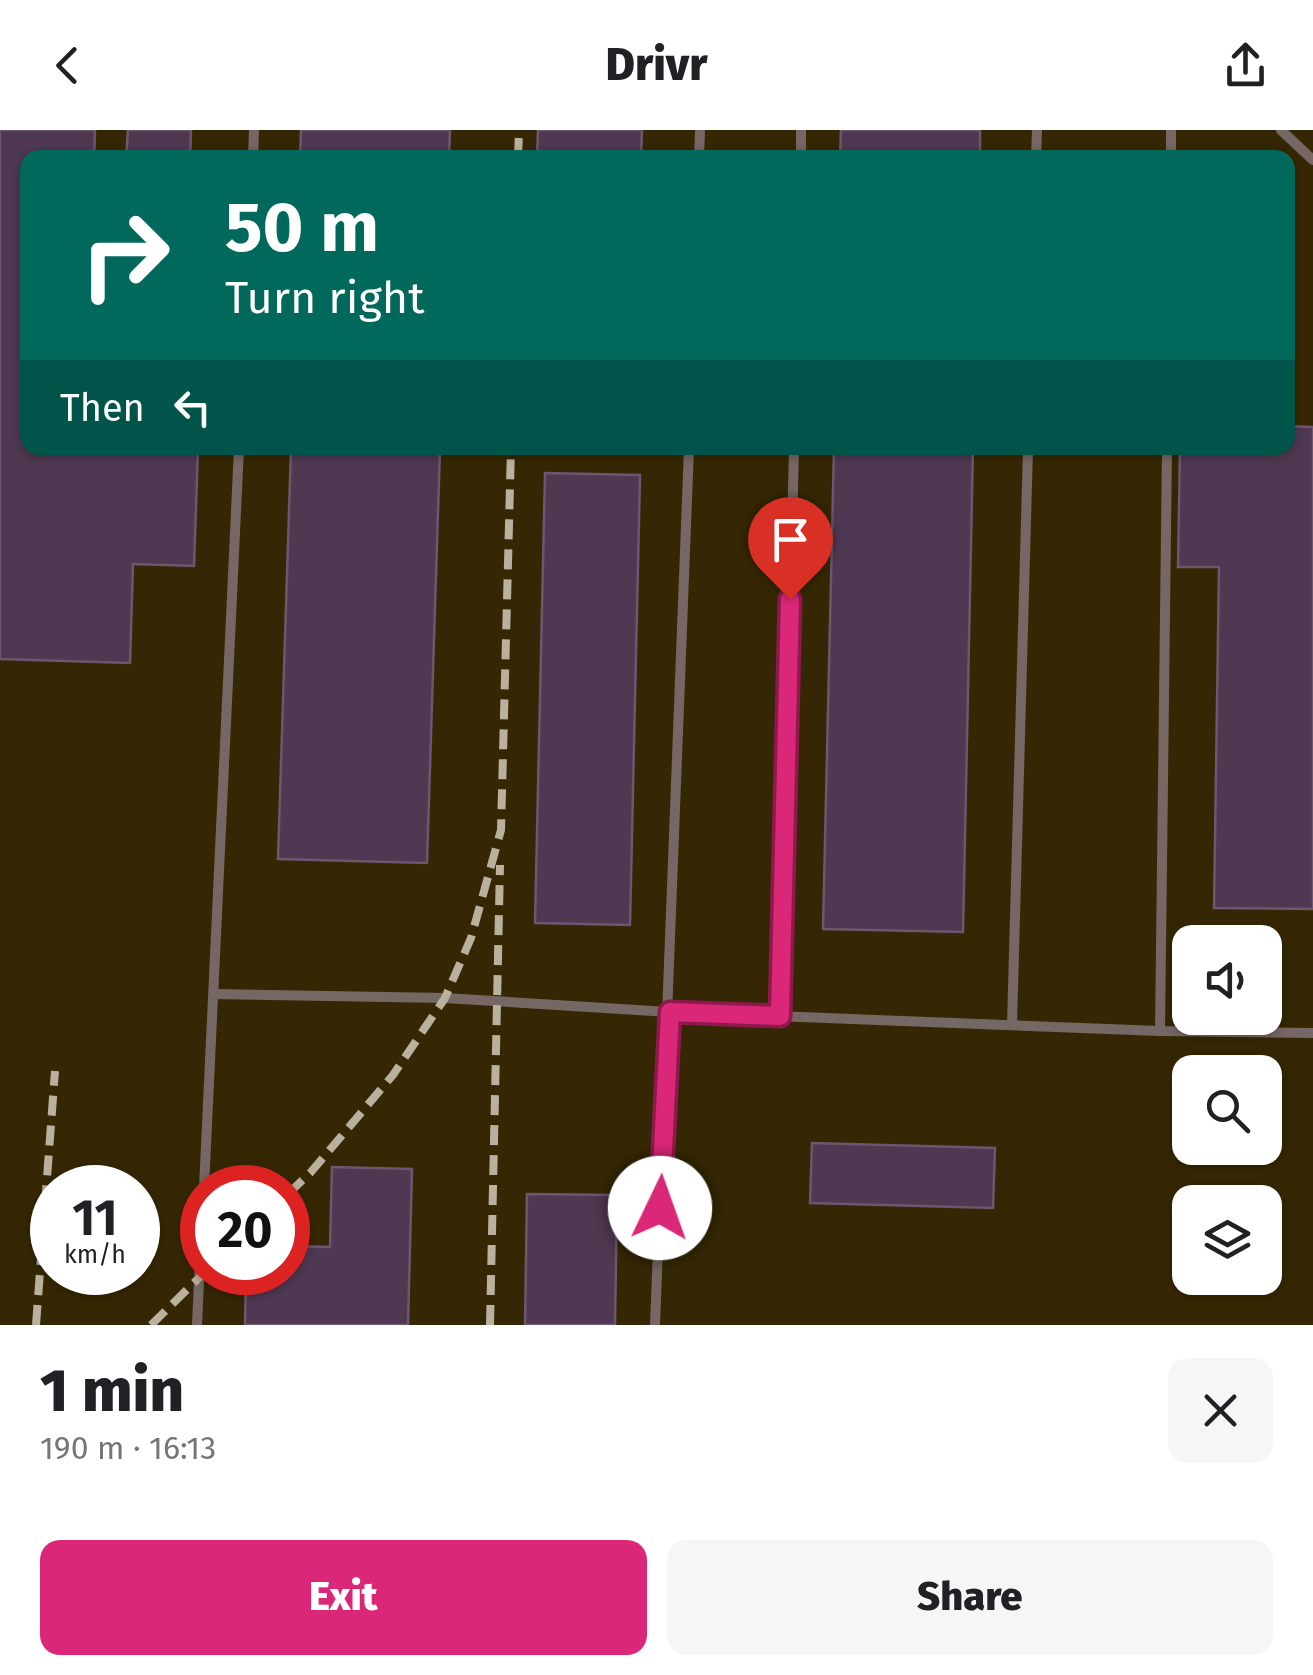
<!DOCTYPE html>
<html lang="en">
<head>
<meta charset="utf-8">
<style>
  body { margin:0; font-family:"Fira Sans",sans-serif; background:#f6f6f6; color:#202124; height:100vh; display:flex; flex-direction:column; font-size:38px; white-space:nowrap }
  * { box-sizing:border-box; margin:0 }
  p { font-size:32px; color:#757577 }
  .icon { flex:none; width:55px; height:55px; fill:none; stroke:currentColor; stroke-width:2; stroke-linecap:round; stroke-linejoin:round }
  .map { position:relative; height:1195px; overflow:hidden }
  .details { display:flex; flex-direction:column; background:#fff; flex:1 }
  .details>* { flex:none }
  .banner { position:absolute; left:20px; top:20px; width:1275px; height:305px; border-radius:20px; box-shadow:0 2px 8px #0004; background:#00695c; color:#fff; overflow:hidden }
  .tools { position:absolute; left:1172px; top:795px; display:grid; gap:20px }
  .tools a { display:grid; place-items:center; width:110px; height:110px; border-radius:20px; background:#fff; box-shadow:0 2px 8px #0004; font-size:50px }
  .speed { position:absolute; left:30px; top:1035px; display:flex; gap:20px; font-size:50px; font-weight:700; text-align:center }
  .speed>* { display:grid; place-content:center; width:130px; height:130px; border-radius:50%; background:#fff; box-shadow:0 2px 8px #0004; line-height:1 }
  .speed small { font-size:25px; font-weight:400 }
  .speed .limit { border:15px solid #d22; background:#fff; color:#111 }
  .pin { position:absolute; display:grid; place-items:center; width:85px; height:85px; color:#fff; margin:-102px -42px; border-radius:50% 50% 50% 0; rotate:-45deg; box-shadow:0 0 10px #0007 }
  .pin .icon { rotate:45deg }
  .me { position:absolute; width:110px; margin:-55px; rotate:3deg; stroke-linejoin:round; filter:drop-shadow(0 0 8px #0008) }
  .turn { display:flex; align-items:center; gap:35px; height:210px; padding:0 40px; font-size:45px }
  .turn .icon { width:130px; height:130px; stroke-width:2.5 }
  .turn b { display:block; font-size:70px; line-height:85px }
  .then { display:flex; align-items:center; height:95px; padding:0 40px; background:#0003; gap:20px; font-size:38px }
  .round { display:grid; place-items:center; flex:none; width:105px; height:105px; border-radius:20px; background:#f6f6f6 }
  .head { display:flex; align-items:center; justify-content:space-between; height:170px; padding:0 40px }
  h1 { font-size:60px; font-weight:800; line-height:75px }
  .cta { display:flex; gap:20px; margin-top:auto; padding:20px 40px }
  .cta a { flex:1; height:115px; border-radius:20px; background:#db2777; color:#fff; font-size:40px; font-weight:800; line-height:115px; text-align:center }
  .cta a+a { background:#f6f6f6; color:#202124 }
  header { display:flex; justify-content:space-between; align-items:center; height:130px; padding:0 40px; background:#fff; font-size:45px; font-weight:800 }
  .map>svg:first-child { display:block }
  .built { fill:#352703; fill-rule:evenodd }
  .building { fill:#4f3851; stroke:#6c576e; stroke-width:2.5 }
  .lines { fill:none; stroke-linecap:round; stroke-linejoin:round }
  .service { stroke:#756763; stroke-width:10 }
  .rail { stroke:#b9b19e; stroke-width:8; stroke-dasharray:20 10; stroke-linecap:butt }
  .route-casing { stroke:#8e194d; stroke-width:25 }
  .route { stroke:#db2777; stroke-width:18 }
</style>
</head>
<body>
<header><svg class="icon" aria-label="back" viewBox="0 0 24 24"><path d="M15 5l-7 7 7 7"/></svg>Drivr<svg class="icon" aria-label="share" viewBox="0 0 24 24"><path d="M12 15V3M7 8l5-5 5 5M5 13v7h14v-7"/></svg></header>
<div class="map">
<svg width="1313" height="1195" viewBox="0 0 1313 1195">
  <rect width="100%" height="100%" fill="#2d2308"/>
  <path class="built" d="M0,0h1313v1195h-1313zM28,28h1260v290h-1260zM1190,812h75v76h-75zM1190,942h75v76h-75zM52,1058h86v84h-86zM202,1058h86v84h-86zM1190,1072h75v76h-75z"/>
  <g class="building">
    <path d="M0,0h95l-1,28h-66v290h170l-4,118 -61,-2 -3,99 -130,-4z"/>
    <path d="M128,0h63l-1,28h-64z"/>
    <path d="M301,0h149l-1,28h-149z"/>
    <path d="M538,0h104l-1,28h-104z"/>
    <path d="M841,0h139v28h-140z"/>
    <path d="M1288,296l25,1v482l-99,-1 5,-341h-41l2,-119h108z"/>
    <path d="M291,318h149l-13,415 -149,-4z"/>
    <path d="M834,318h139l-10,484 -140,-3z"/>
    <path d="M545,343l95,2 -10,450 -95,-2z"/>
    <path d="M812,1013l183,5 -2,60 -183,-5z"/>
    <path d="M332,1037l80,2 -4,156h-163l1,-53h42v-26l42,1z"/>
    <path d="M527,1064l90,1 -2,130h-90z"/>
  </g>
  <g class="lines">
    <g class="service">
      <path d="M1281,0l32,30"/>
      <path d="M253,28l1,-28"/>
      <path d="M699,28l1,-28"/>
      <path d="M801,28v-28"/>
      <path d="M1036,28l1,-28"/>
      <path d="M1171,28v-28"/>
      <path d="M214,864l231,4 224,14 491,19 153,2"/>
      <path d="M780,886l14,-568"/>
      <path d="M1012,895l16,-577"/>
      <path d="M1160,901l7,-583"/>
      <path d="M204,1058l35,-740"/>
      <path d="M197,1195l5,-108"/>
      <path d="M655,1195l34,-877"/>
    </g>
    <g class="rail">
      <path d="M518,28l1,-28"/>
      <path d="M288,1064l23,-22 82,-97 52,-77 26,-60 30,-108 10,-382"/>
      <path d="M36,1195l19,-254"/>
      <path d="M151,1195l54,-53"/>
      <path d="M490,1195l10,-460"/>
    </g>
  </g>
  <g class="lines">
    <g class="route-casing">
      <path id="route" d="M660,1078l10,-196 110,4 10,-417"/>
    </g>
    <use href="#route" class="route"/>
  </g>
</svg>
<div class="tools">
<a><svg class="icon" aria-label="sound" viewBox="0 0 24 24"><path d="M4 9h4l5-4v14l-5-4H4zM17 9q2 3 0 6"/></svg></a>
<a><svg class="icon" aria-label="search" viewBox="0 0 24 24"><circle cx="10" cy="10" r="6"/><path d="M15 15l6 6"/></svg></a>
<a><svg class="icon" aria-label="layers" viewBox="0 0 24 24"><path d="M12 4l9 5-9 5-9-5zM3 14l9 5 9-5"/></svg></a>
</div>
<div class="speed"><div>11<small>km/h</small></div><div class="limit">20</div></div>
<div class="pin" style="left:790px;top:469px;background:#d93025"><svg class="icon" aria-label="arrive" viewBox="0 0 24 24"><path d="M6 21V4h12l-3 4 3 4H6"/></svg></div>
<svg class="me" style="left:660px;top:1078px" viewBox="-20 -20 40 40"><circle r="19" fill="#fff"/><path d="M0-13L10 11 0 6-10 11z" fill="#db2777"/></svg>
<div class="banner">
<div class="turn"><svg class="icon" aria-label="right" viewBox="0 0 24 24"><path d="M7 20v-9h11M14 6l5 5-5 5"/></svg><div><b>50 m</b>Turn right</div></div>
<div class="then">Then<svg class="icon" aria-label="left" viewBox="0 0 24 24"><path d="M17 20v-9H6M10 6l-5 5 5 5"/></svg></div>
</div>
</div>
<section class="details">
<div class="head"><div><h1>1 min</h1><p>190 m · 16:13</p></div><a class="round"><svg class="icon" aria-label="close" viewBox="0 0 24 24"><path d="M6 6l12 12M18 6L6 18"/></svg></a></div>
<div class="cta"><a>Exit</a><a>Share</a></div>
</section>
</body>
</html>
